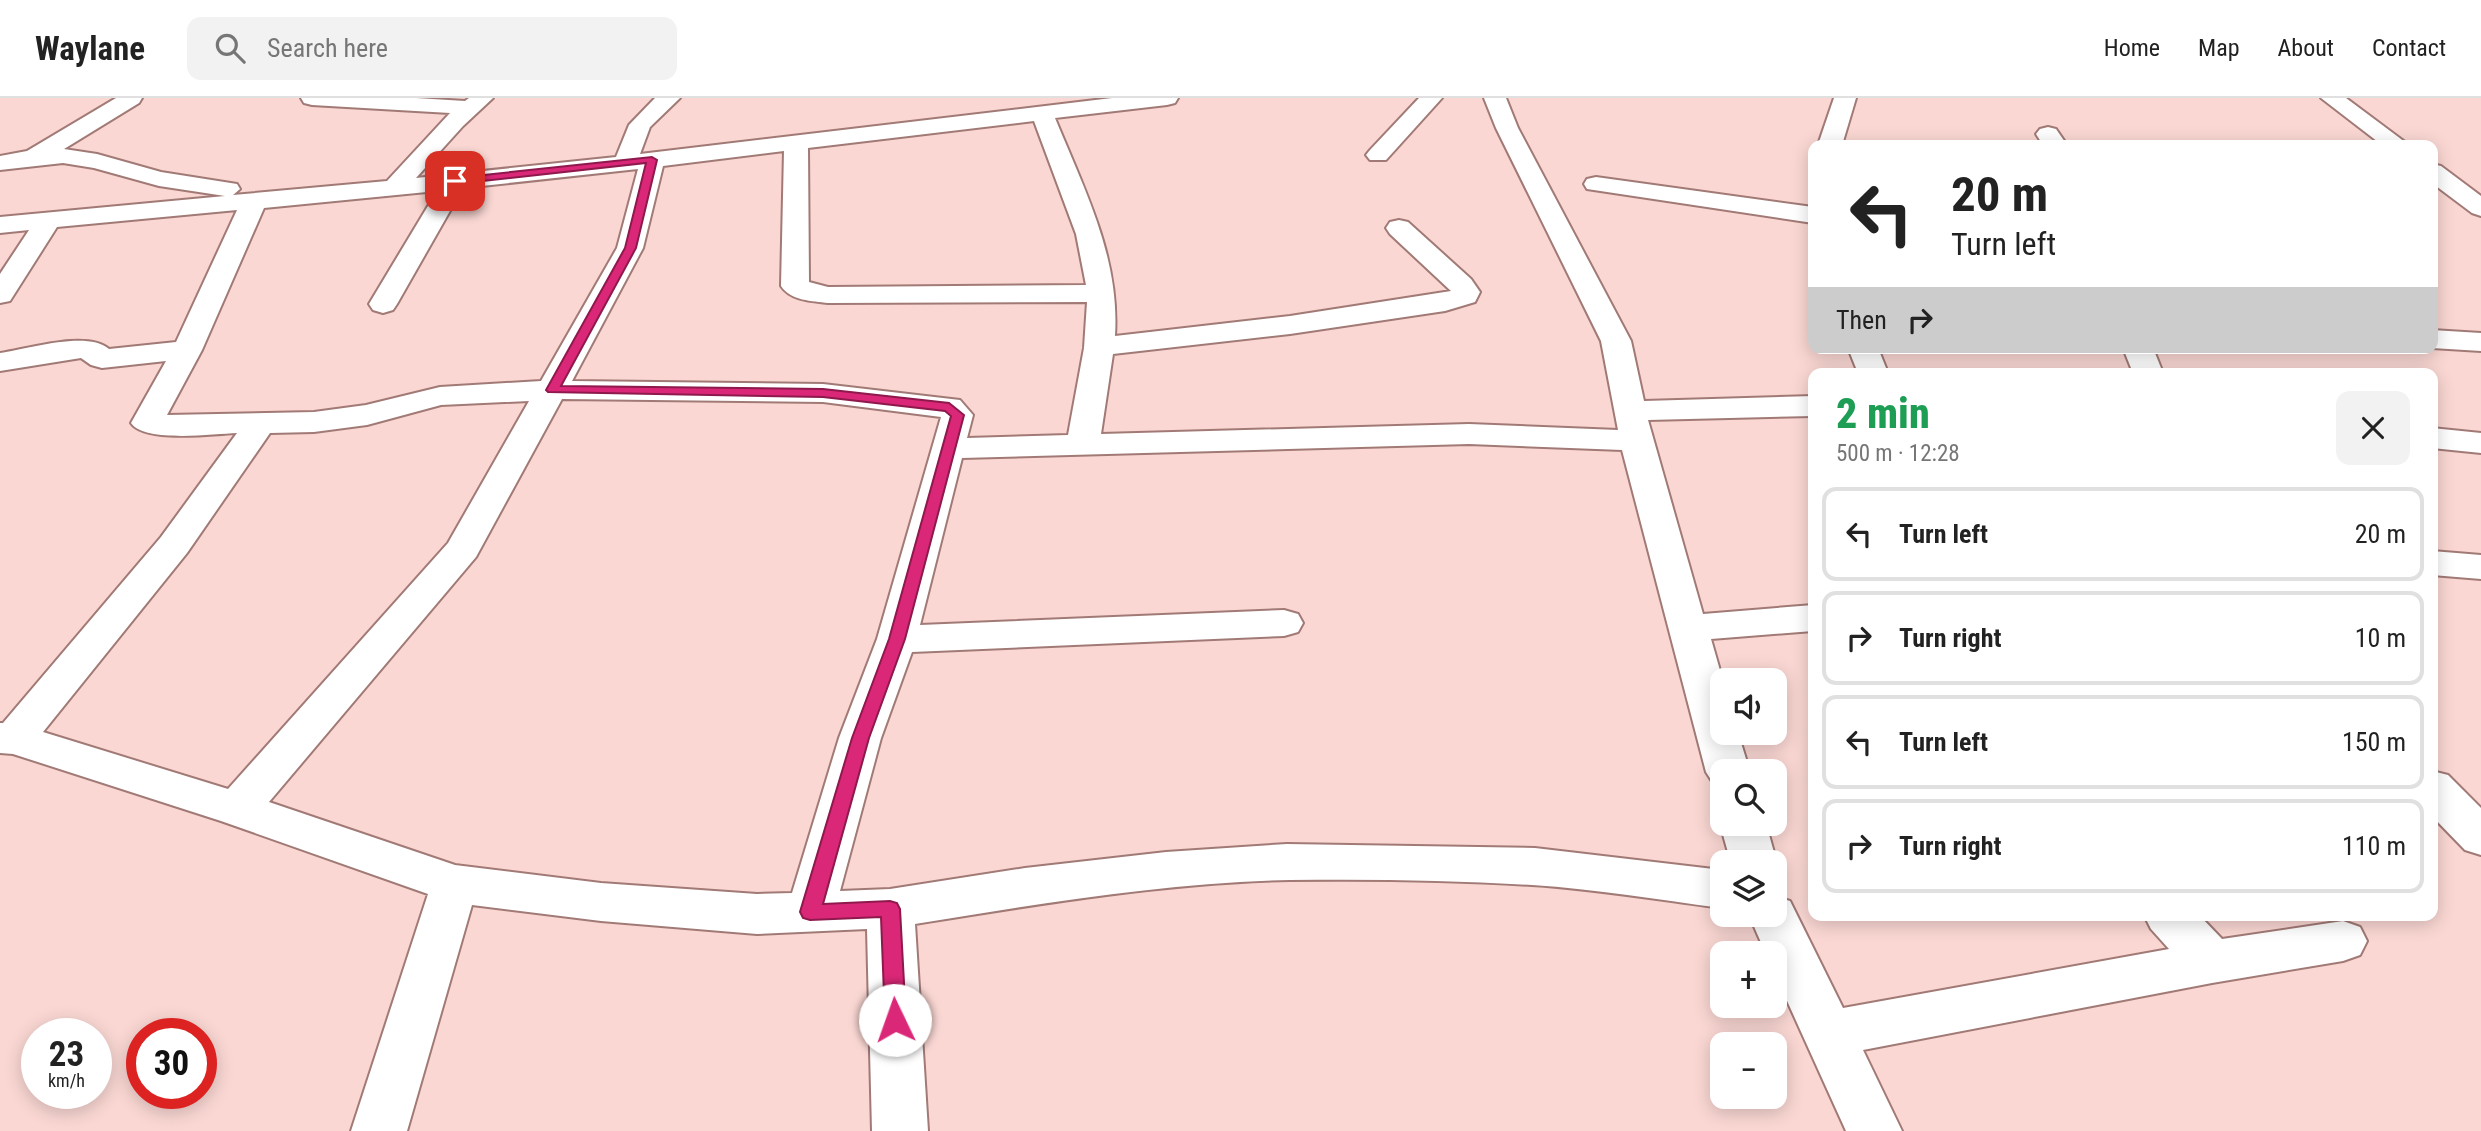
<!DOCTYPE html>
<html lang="en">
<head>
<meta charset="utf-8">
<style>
  body { margin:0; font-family:"Roboto Condensed",sans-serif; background:#f2f2f2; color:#222; height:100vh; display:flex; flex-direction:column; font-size:26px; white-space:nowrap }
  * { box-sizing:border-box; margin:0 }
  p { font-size:23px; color:#767676 }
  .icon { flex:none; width:38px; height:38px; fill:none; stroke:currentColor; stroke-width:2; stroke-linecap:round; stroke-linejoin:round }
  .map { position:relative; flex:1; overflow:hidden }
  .drawer { position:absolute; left:1808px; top:270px; width:630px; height:553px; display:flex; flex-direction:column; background:#fff; border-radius:14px; box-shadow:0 4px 18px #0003 }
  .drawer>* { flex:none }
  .hud { position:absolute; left:1808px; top:42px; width:630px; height:214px; border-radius:14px; box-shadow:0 4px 18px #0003; background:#fff; color:#222; overflow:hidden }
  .tools { position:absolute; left:1710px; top:570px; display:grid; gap:14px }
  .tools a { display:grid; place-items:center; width:77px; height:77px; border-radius:14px; background:#fff; box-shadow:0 4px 18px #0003; font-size:35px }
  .speed { position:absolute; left:21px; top:920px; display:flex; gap:14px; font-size:35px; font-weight:700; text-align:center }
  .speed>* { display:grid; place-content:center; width:91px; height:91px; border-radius:50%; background:#fff; box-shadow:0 4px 18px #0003; line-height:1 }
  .speed small { font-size:18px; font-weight:400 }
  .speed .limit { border:10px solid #d22; background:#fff; color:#111 }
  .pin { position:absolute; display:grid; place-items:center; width:60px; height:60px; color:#fff; margin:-30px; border-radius:14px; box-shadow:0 4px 10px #0006 }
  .me { position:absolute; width:77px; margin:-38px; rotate:357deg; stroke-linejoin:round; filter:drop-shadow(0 0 5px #0008) }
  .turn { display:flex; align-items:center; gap:24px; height:147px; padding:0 28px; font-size:32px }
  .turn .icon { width:91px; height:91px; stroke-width:2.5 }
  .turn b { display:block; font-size:49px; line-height:60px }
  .then { display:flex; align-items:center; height:66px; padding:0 28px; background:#0003; gap:14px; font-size:26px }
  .round { display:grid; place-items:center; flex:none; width:74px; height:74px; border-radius:14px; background:#f2f2f2 }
  .summary { display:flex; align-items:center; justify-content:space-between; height:119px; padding:0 28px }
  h1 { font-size:42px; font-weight:800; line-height:52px; color:#1e9e55 }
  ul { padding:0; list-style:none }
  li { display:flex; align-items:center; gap:21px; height:94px; margin:0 14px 10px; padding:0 14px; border:4px solid #e0e0e0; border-radius:14px }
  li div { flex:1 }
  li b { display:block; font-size:26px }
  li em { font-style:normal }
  header { display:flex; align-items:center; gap:42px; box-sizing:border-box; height:98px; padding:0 35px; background:#fff; border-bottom:2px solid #e0e0e0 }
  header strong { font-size:33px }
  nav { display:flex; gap:38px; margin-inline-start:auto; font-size:24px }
  .search { width:490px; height:63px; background:#f2f2f2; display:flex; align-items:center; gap:18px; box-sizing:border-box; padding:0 24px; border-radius:14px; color:#767676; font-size:26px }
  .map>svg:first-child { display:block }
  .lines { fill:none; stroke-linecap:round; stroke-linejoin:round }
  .minor-casing { stroke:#a17a76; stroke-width:4 }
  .minor { fill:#fff; fill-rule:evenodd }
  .route { fill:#db2777; stroke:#8e194d; stroke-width:2 }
</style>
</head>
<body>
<header>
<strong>Waylane</strong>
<div class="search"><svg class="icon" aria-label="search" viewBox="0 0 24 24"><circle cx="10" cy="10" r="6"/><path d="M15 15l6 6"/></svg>Search here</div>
<nav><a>Home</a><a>Map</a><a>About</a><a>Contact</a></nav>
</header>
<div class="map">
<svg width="2481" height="1033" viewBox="0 0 2481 1033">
  <rect width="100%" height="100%" fill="#fad7d3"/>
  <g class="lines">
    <g class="minor-casing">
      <g id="minor">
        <path d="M116,0h26l-3,5 -75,46 33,5 64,18 76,12 3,5 -7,6 154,-14 63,-68 -138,-8 -8,-2 -3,-5h115l49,3 4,-3h24l-30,28 -47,52 200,-21 13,-32 26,-27h25l-30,29 -10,27 472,-56h66l-3,5 -8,2 -112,13c29,71 65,139 60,218l175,-20 161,-25 -61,-57 -4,-6 4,-6 9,-2 9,2 63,57 9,13 -5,10 -30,9 -155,23 -177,20 -12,80 368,-10 149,6 -17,-89 -105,-213 -12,-30h22l12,30 113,213 13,60 169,-5v20l-165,4 55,194 110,-9v26l-102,8 12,42 -1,52h16l12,39h-28v14l-9,-3 -7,-11 -84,-322 -153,-6 -507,14 -42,167 364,-15 14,4 5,9 -5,9 -14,4 -372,16 -31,86 -41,153 50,-2 135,-21 141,-16 121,-8 248,4 187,22v38c-63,-8 -126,-19 -190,-23 -80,-5 -162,-6 -243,-5 -125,3 -251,24 -374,44l13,207h-56l-5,-202 -110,5 -156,-13 -129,-16 -65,226h-56l77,-237 -207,-73 -208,-67 -13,-1v-30h3l158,-186 76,-104c-24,1 -93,10 -106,-10l35,-62 -64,7 -11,-3 -10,-7 -81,13v-18c27,-4 88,-23 109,-4l67,-7 61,-132 -180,17 -47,74 -10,2v-29l29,-44 -29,3v-16l225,-21 -66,-10 -65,-18 -31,-5 -63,7v-14l27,-5zM1034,23l42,113 10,51 -258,2 -19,-5 -1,-134zM784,53l-3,135c10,15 31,15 47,17l259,-1 -3,46 -16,87 -101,3 6,-23 -13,-15 -137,-16 -251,-3 71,-133 20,-82zM638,71l-21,79 -76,133 -101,6 -74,18 -52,7 -147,3 35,-65 62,-142 173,-17 -68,113 4,6 10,3 10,-3 4,-6 66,-116zM562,301l261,3 118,15 -64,222 -38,99 -47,155 -35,1 -156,-11 -146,-18 -186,-63 207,-245zM529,303l-81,142 -220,246 -185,-57 144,-179 83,-120 44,-1 53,-7 74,-20z"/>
        <path d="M1419,0h23l-56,62h-16l-4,-5 4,-5z"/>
        <path d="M1834,0h22l-14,47h-24z"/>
        <path d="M2321,0h25l63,47h-27z"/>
        <path d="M2048,29l8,2 11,16h-24l-7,-11 4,-5z"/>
        <path d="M2432,66l9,2 40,30v20l-9,-3 -40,-30z"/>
        <path d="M1596,79l217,30v16l-226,-34 -3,-5 3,-5z"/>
        <path d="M2432,232l49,3v18l-49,-3z"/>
        <path d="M1848,250h30l10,25h-30z"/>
        <path d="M2123,250h30l10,25h-30z"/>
        <path d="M2432,330l49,5v20l-49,-5z"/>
        <path d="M2432,453l49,4v24l-49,-4z"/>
        <path d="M2432,673l16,4 33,33v47l-16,-5 -33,-34z"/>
        <path d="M1722,723v3h44l11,39 -3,5v-5h-43l-11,-39z"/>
        <path d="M1774,798l16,5 53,107 326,-59 -18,-20 -7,-14h55l23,24 121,-18 17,6 7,14 -7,14 -17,6 -131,22 -349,67 39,81h-56l-72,-159v-18h-8l-17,-39h25z"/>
      </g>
    </g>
    <use href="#minor" class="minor"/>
  </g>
  <path class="route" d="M652,59l5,3 -21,88 -75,138 262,3 126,14 15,12 -59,224 -36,99 -46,166 67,-3 7,2 3,6 6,111 -3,6 -8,3 -7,-3 -3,-6 -4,-103 -71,3 -7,-2 -3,-6 52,-174 37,-99 62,-223 -6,-5 -122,-14 -275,-5 -2,-2 79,-142 21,-85 -191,21 -5,-3 5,-3z"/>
</svg>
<div class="tools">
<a><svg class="icon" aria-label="sound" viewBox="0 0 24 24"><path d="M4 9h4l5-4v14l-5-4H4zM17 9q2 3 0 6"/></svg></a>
<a><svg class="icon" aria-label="search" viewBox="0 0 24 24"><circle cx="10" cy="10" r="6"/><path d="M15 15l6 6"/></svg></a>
<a><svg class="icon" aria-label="layers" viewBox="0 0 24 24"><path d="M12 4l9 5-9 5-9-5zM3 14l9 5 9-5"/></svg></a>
<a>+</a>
<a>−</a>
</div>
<div class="speed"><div>23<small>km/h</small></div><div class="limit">30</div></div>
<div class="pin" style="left:455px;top:83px;background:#d93025"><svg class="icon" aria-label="arrive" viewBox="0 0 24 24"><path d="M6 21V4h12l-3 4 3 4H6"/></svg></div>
<svg class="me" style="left:895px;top:922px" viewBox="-20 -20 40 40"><circle r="19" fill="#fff"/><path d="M0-13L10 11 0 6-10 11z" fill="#db2777"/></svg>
<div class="hud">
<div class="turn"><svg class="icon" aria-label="left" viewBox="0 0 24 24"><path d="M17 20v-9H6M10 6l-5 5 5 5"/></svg><div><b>20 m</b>Turn left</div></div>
<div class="then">Then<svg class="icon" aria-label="right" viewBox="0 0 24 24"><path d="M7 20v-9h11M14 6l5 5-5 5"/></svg></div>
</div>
<section class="drawer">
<div class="summary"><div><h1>2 min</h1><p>500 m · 12:28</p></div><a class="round"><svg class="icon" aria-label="close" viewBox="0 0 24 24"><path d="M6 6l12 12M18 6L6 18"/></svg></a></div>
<ul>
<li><svg class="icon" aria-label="left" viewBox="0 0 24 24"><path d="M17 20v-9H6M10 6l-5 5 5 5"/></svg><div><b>Turn left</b></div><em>20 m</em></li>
<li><svg class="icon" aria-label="right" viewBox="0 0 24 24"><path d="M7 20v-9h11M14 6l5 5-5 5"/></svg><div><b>Turn right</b></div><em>10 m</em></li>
<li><svg class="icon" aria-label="left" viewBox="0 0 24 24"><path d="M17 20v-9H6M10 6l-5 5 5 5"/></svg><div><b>Turn left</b></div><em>150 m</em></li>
<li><svg class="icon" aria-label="right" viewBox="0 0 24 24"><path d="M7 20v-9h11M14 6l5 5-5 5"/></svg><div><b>Turn right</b></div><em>110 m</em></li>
</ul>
</section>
</div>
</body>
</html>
